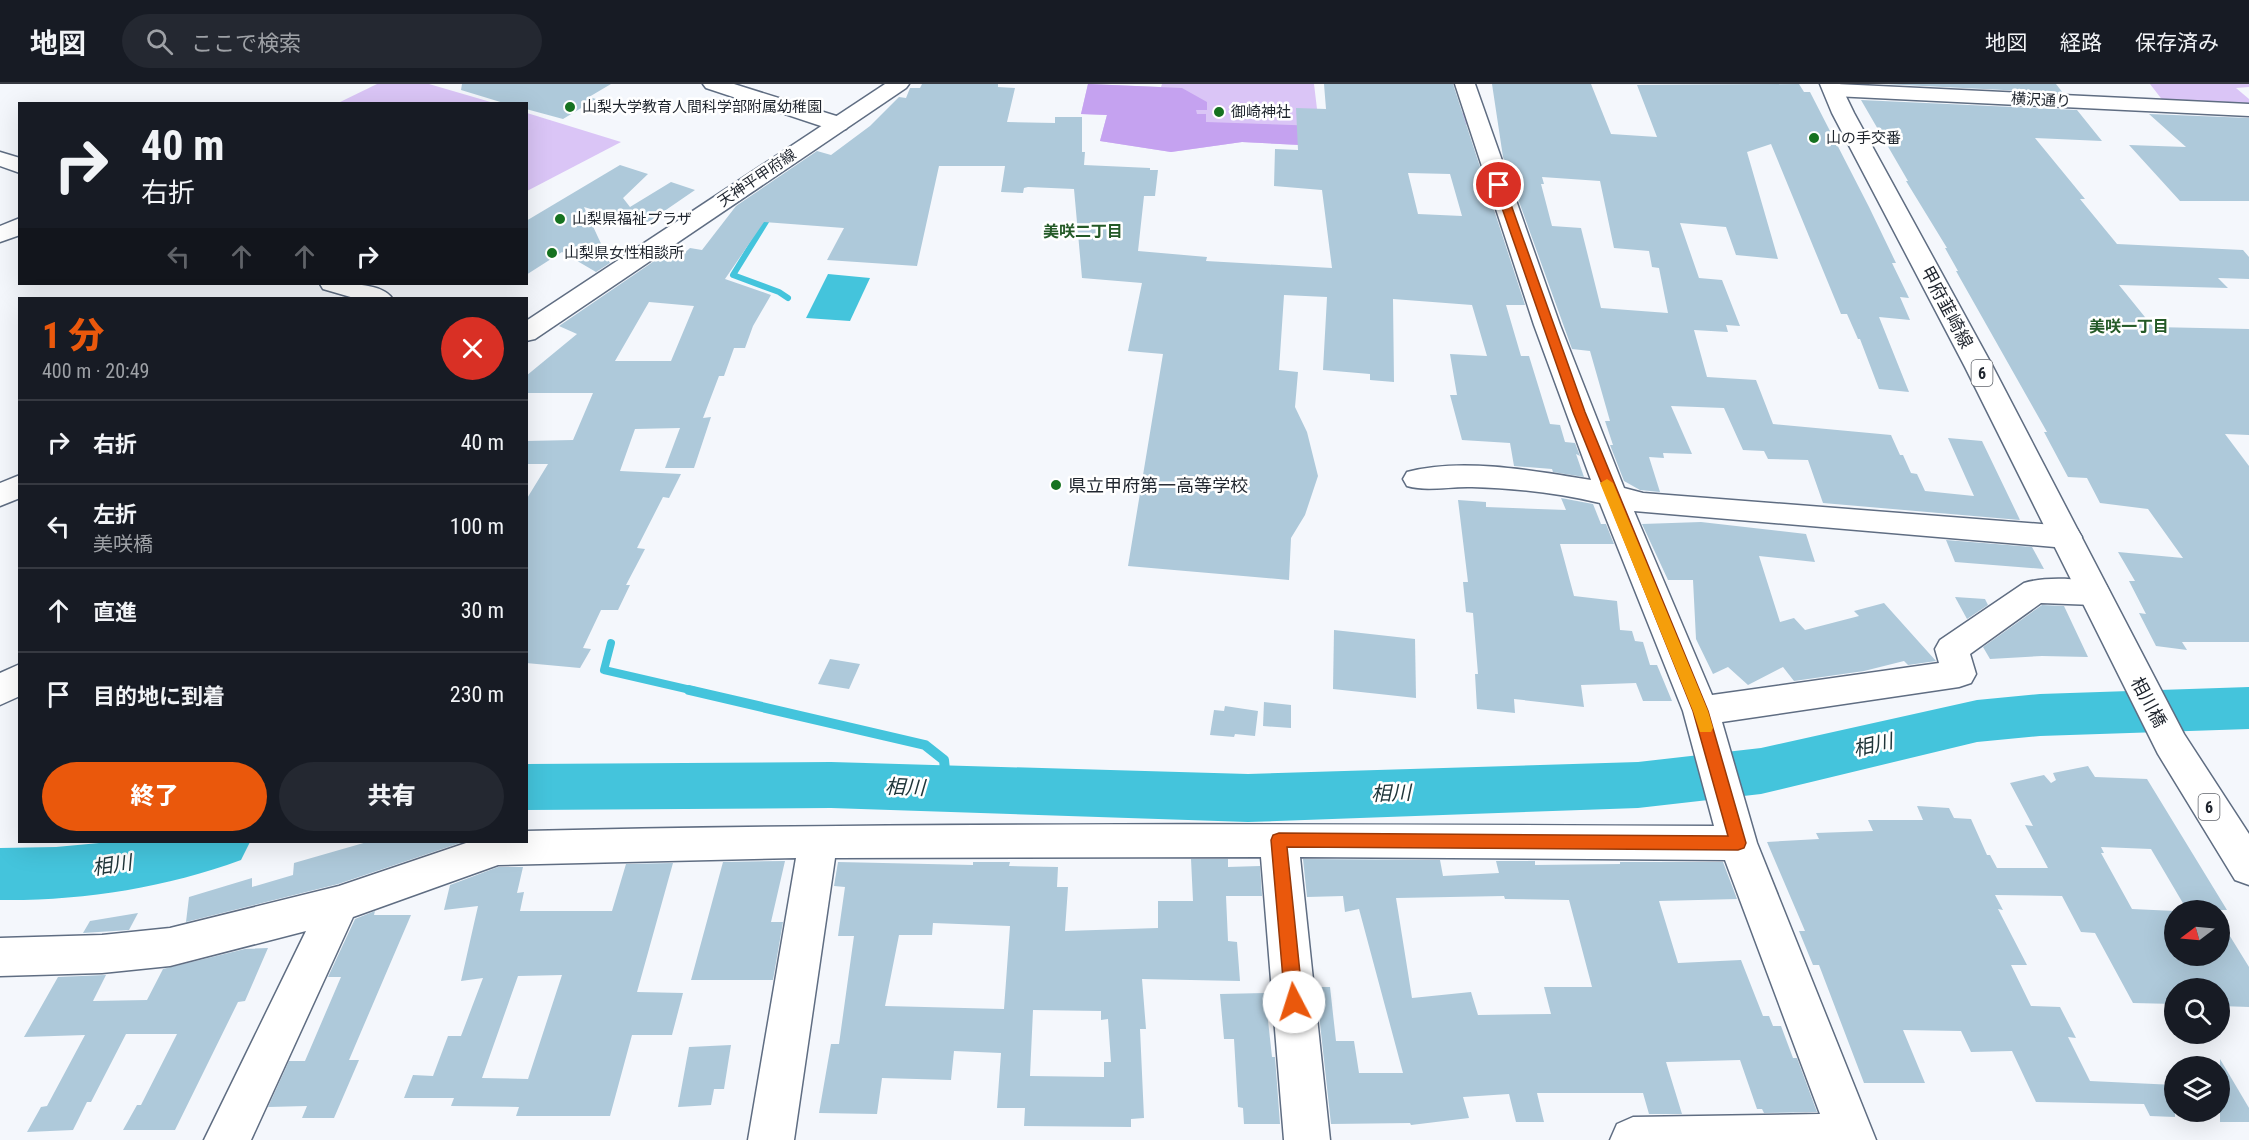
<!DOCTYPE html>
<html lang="ja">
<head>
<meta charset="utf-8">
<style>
  body { margin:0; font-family:"Roboto Condensed","Noto Sans JP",sans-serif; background:#242831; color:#f1f3f6; height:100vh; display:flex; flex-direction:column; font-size:22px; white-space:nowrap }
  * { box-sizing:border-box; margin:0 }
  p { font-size:20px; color:#9ea1a6 }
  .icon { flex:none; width:33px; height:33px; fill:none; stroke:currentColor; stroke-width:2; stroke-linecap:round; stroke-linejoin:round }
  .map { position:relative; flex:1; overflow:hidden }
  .details { position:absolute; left:18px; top:213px; width:510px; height:546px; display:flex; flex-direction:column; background:#171b24; border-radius:0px; box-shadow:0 6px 24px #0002 }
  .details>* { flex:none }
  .banner { position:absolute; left:18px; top:18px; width:510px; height:183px; border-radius:0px; box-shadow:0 6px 24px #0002; background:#171b24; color:#f1f3f6; overflow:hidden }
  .needle { width:39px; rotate:254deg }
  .buttons { position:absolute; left:2164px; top:816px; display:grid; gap:12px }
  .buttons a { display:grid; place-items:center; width:66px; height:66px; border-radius:50%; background:#171b24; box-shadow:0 6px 24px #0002; font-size:30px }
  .pin { position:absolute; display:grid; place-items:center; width:51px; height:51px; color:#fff; margin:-26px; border:3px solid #fff; border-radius:50%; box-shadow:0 2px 6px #0007 }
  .me { position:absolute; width:66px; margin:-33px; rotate:355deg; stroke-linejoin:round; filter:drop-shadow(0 0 4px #0008) }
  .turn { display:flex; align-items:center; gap:21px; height:126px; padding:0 24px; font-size:27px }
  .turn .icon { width:78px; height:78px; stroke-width:2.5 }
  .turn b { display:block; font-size:42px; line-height:51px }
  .lanes { display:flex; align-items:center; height:57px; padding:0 24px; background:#0003; justify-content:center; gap:30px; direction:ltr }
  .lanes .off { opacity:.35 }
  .round { display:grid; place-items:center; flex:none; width:63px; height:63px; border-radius:32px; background:#242831 }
  .headline { display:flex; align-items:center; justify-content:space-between; height:102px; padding:0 24px }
  h1 { font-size:36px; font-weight:800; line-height:45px; color:#ea580c }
  .primary-button { display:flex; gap:12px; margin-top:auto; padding:12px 24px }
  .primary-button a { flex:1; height:69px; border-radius:36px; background:#ea580c; color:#fff; font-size:24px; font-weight:800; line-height:69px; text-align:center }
  .primary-button a+a { background:#242831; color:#f1f3f6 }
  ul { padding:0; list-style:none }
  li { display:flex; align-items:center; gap:18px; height:84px; padding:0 24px; border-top:2px solid #363941 }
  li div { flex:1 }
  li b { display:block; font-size:22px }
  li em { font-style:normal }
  header { display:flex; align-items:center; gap:36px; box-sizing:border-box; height:84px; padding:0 30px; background:#171b24; border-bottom:2px solid #363941 }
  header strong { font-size:28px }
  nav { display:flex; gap:33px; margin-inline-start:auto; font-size:21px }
  .search { width:420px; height:54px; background:#242831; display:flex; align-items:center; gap:15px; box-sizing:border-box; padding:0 21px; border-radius:33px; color:#9ea1a6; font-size:22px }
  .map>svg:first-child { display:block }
  .green { fill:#dac5f6 }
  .forest { fill:#c5a2f0 }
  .water { fill:#44c4dc }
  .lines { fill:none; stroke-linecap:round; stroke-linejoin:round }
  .stream-far2 { stroke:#44c4dc; stroke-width:6 }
  .stream-far1 { stroke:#44c4dc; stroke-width:8 }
  .stream { stroke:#44c4dc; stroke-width:10 }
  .river { fill:#44c4dc; fill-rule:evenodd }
  .building { fill:#aec9da; fill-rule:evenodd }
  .minor-casing { stroke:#5f6d82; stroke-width:3 }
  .major-casing { stroke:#5f6d82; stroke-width:3 }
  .minor { fill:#fff; fill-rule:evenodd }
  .major { fill:#fff; fill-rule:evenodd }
  .route { fill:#ea580c; stroke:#983908; stroke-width:1.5 }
  .slow { fill:#f59e0b }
  .poi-dot { fill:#167220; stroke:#fff; stroke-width:2 }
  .labels { text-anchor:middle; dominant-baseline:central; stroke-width:5; stroke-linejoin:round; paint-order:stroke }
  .far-street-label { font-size:15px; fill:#1f252e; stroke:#fff }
  .far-poi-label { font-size:15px; fill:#1f252e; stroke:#fff; text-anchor:start }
  .far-neighbourhood-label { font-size:16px; font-weight:bold; fill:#245a27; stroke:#fff }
  .shield { fill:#fff; stroke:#62666d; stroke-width:1.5 }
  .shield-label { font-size:16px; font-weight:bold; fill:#1f252e }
  .street-label { font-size:18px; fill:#1f252e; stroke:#fff }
  .poi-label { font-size:18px; fill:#1f252e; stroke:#fff; text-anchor:start }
  .water-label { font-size:20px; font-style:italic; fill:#20363a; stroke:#fff }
</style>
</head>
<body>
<header>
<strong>地図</strong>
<div class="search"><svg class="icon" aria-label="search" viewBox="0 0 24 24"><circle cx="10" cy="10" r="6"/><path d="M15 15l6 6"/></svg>ここで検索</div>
<nav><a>地図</a><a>経路</a><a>保存済み</a></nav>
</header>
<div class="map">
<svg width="2249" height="1056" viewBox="0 0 2249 1056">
  <rect width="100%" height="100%" fill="#f4f7fc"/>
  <g class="green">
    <path d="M377,0h52l65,19h-156z"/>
    <path d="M1088,0l73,3 1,-3h152l3,25 158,4 3,12 -158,-5v26l-78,-4 -71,10 -71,-11 7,-26 -26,-1z"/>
    <path d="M2150,0h99v3l-13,1 13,11v11l-82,-4z"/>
    <path d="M527,29l94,29 -94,49z"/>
  </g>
  <path class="forest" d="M1088,0l94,4 25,14v8h-11l1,4h9v8l114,4v20l-78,-4 -71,10 -71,-11 7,-26 -26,-1z"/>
  <path class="water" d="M828,190l42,4 -20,43 -44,-3z"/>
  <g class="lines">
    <path class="stream-far2" d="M770,131l-37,60 46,17 9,6"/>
    <path class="stream-far1" d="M611,559l-7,27 91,21"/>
    <path class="stream" d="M689,606l236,55 19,15 3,29"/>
    <g class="river">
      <path d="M2249,603v42l-209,7 -63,6 -216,52 -123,14 -390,14 -417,-14 -305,2v-46l305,-2 417,12 390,-12 123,-14 216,-48 63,-6z"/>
      <path d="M110,758h140l-9,18c-77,28 -159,41 -241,40v-52l56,-1z"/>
    </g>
  </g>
  <g class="building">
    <path d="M462,0h149l-22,13 7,2 -33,20 -37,-10v-5h-19l-46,-14z"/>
    <path d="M922,0h76v3l17,1 -8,34 48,1v-6h27v35h3l-1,13 66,3v2h8l-3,26h-11l-6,55 69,6 -1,4 126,7 -10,-78 -48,-4 1,-37 23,1 -2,-42 30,1 -2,-25h129l72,221h-19l15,51h8l21,68 10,1 5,17 10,1 5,13 -4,-2 8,23 -31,-5 -1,-3 -38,-3 -4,-23 -48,-3 -12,-45h7l-7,-41 37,2 -15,-51 -79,-6 1,83 -24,-2v-6l-47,-4 4,-73 -43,-2 -5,75 19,2 -3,35 12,25 11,44 -13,39 -14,23 -2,42 -161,-14 35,-212 -35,-3 14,-68 -60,-5 -8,-89 -46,-2 -4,1 -1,5 -22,-1 4,-26h-66l-22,100 -90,-6 17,-32 -80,-6 -39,57 46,16 -18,31 -8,22h-11l-10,28h-5l-16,42 8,-1 -17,51h-29l15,-40 -45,1 -15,42 61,3 -12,24 -6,-1 -26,51 8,1 -19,36h4l-12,25h-17l-18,38 8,1 -11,19 -54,-5v-163l22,-36h-22v-23l47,-1 20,-47h-67v-17l51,-42 -18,-8 104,-71 14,5 13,-12 12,2 34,-44 81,-55 14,4 39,-29 29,-29 7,1 4,-10h10zM1408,89l42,1 12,42 -44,-2zM649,218l45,4 -23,55h-56z"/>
    <path d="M1492,0h99l20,50 46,3 -20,-52 162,-1 5,8h6l59,115 27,56h-4l17,35 -9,-1 10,23 -31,-3 30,75 -30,-3 -19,-50h-2l-11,-25h-6l-70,-170 -24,8 31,107 -42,-4 -10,-28 -46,-4 19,55 23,2 18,46 -14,-1 2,7 -34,-2 13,47 49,3 17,44 118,11 9,20h3l8,18 6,1 8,17 49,5 -26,-58 34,3 38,79 -197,-17 -15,-43 -40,-1 -4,-8 -21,-1 -19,-42 -53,-2 21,48 -29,-1 1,5 -15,-1 11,35 -20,-2 -16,-9 -14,-36h3l-8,-24h5l-20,-70 -18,-2 -69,-192zM1542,93l58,4 14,67 35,3 3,16 7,1 9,45 -67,-5 -20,-80 -29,-2 -11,-42h3z"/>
    <path d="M1883,0h173l7,9z"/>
    <path d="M1861,16l216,10 25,31 -67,-3 50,61h-5l37,45 126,6 6,7v22l-31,-1 10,10 -109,-3 34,42 96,2v106l-24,-1 24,32v176h-67l5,8 -31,-4 -17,-33 7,1 -17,-33h6l-17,-29 65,6 -35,-49 -48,-6 -13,-25 -19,-1 -24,-45h3l-91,-161h2l-13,-23h2l-41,-67h2z"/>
    <path d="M2149,30l100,4v83h-69l-51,-56 57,2z"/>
    <path d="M620,81l28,9 -25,24 7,9 41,-25 24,8 -51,35 -60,-18 26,56 -14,9 -34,-20 -36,23v-54z"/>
    <path d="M1561,414l32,6 8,20h5l8,20h-54l14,52 43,5 3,29 12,1 3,10 8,1 7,23h7l15,36h-29l-7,-18 -55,2 3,22 -70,-8 1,14 -38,-4 -2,-35h3l-5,-61 -7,-1 -3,-30h5l-10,-82 28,2v5l80,3z"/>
    <path d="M1701,438l105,12 9,28 -56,-6 21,66 14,-4 11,12 54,-14 -5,-5 30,-8 52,58 -28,4 -4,-4 -40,10 -70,10 -11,-14 -35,18 -20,-18 -15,7 -17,-35 -3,-59h-25l-26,-56z"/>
    <path d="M1946,456l86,7 12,22 -89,-7z"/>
    <path d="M1955,513l30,2 3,6 -21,14z"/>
    <path d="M2042,521l22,1 24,51 -46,-1 -52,3 -7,-12z"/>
    <path d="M1334,546l81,9 1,59 -83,-9z"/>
    <path d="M830,575l30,5 -11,25 -31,-5z"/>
    <path d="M1264,618l27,3v23l-28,-2z"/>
    <path d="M1225,622l33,5 -3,25 -20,-2 -1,3 -24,-2 4,-25 10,1z"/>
    <path d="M2088,682l7,11 52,2 80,131h-40l-36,-61 -50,-2 3,6h-3l31,56 43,2v45h45v-36l29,47v40l-29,-1v-18h-45v16l-42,-1 -38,-70 -14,-1 -19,-36 -67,-1 8,15 -5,-1 29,56h-16l20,41 29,1 16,31 -8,-1 22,44 85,4v32l-25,-1 -6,-12 -108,-2 -24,-51 -41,1 -10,-21 -58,-1 22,53h-61l-45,-118h-6l-14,-34h6l-38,-89 52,-3 -3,-6 57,-2 -5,-11h55l-6,-14 32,2 5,10 17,1 16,36h3l7,13h51l-23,-43 8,1 -23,-43 34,-8 7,8 5,-3 -3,-7z"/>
    <path d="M367,758h96l-125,42 -152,38 3,-25 63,-19v9l41,-12 1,-12z"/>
    <path d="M1191,775h37v8l32,-1 2,30h-36l2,45 9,1 3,39 -98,-2 4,50h-6l4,89 -13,1v8l-107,-1 1,-18h-28l4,-55 -47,-2 -3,29 -69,-2 -5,36 -58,-1 12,-69h8l15,-108h-16l7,-49 -11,-1 4,-24 135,3v-3h37l-1,4 49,1 -1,20h11l-3,44 93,-3v-27h35zM933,839l77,3 -6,83 -119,-3 14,-71h33zM1033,926l68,1v9l7,-1 3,43h-7v15l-74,-1z"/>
    <path d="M1303,775l137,1 3,16 56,-3 -3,-12h39v4l85,-1v-2h103l14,37 -78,2 19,62 63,-3 22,56h6l4,10h8l12,32h4l20,54 -53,1 -2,-4h-5l-17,-49 -74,2 16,52h-33l-6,-21h-106l7,29h-28l-7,-28 -46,3 6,21 -58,7 -1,-2 -79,1 -15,-137h14l6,54h18l5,32h44l-44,-164 -14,3 -2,-16 -36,1zM1504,812l1,3 64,1 23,87h-48l7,27 -73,1 -7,-23 -59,6 -16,-100z"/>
    <path d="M785,777l-14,61h12l-10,58h-82l32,-118z"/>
    <path d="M673,779l-36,129 46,1 -11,42h-40l-22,81h-94l3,-9 -68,-1 3,-8h-50l9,-23 20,1 15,-40h13l22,-58 -22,3 17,-75 -34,4 6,-25 48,-18h25l-6,26 7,-1 -4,19h92l14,-47zM562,891l-34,104 -46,-1 36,-102z"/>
    <path d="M375,827l-1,4h37l-62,145h10l-25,58h-32l5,-12 -39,1 21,-46h16l36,-84h-13l27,-58z"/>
    <path d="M138,829l-9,17 -46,3 7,-12z"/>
    <path d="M268,864l-23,53 -7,1 -63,128h-52l14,-25h4l36,-71h-51l-35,68h-4l-14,28 -46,2 14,-25 6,-1 38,-71 -61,2 34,-60 48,-2 -13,26 54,-1 16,-31 82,-20z"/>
    <path d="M1265,909l7,64h3l5,67h-36l-1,-16 -5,-1 -4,-68h-10l-4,-45z"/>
    <path d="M731,961l-7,44h-10l-3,16 -33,2 11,-60z"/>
    <path d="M2220,975l29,49v14h-29z"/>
  </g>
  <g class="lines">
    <g class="minor-casing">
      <g id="minor">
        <path d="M703,0h31l112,35 3,5 -3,5 -8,1 -8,-1 -124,-41z"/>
        <path d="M1455,0h20l85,241 64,163 19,5 423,33 11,3 5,8 -5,8 -11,3 -432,-37 78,184 227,-32 -4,-14 5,-9 84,-57c23,-7 58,-5 82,2l4,8 -4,8 -12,4 -53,-2 -71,51 6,20 -5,9 -12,4 -237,35 35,121 119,297h-266l7,-16 16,-7 187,-3 -95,-254 -425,-3 30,283h-46l-23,-283 -426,1 -41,282h-46l48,-282 -298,7 -145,52 -102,223h-47l102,-209 -136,35 -68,7 -102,3v-38l102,-3 68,-7 169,-42 130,-44h57v-11c396,-9 792,-7 1188,-5l-31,-115 -83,-208c-42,-10 -86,-15 -128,-16 -21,-1 -44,5 -65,-1l-4,-7 4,-7c55,-15 129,-1 184,8l-57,-155z"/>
        <path d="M1837,0l412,20v12l-415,-20 -7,-2 -3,-4 3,-4z"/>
        <path d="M20,134v17l-20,7v-16z"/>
        <path d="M20,391v23l-20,8v-23z"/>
        <path d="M20,580v32l-20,9v-32z"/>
      </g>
    </g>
    <g class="major-casing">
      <g id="major">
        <path d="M885,0h24l-3,4 -371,251 -9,2v-20z"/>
        <path d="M1820,0h20l14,29 139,254 191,367 65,100v51l-14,-5 -77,-126 -193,-387 -133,-254z"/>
        <path d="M0,68l20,6v15l-20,-7z"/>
        <path d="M320,200c19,0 60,-3 72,14h-38l-31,-9z"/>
      </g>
    </g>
    <use href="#minor" class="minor"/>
    <use href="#major" class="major"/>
  </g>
  <path class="route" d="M1495,99l9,2 81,227 123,299 38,132 -2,5 -6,2 -451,-3 16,155 -3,5 -6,3 -6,-3 -3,-5 -14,-162 2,-5 6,-2 449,3 -35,-125 -120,-299 -79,-227z"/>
  <path class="slow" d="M1607,395l6,4 95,228 5,17 -2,4h-11l-7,-21 -93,-228z"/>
  <g class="poi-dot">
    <circle cx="570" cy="23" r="6"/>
    <circle cx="1219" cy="28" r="6"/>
    <circle cx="1814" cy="54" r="6"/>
    <circle cx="560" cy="135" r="6"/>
    <circle cx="552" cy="169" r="6"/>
    <circle cx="1056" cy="401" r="6"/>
  </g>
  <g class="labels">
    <g class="far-street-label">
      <text transform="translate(2041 16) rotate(3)">横沢通り</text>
      <text transform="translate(757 94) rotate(-34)">天神平甲府線</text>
    </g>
    <g class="far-poi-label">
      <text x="582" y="23">山梨大学教育人間科学部附属幼稚園</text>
      <text x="1231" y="28">御崎神社</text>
      <text x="1826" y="54">山の手交番</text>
      <text x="572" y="135">山梨県福祉プラザ</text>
      <text x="564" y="169">山梨県女性相談所</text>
    </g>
    <g class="far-neighbourhood-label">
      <text x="1083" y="147">美咲二丁目</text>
      <text x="2129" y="242">美咲一丁目</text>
    </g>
    <g class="shield">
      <rect x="1971.5" y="276" width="21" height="26" rx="4.5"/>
      <rect x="2198.5" y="710" width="21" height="26" rx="4.5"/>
    </g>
    <g class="shield-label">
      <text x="1982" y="289">6</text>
      <text x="2209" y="723">6</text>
    </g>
    <g class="street-label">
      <text transform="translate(1947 223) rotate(62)">甲府韮崎線</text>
      <text transform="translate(2149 618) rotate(62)">相川橋</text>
    </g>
    <g class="poi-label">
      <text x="1068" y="401">県立甲府第一高等学校</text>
    </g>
    <g class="water-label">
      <text transform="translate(1873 661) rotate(-13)">相川</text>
      <text transform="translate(905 703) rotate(2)">相川</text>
      <text transform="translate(1391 709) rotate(-2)">相川</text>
      <text transform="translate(112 781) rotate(-9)">相川</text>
    </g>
  </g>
</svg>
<div class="buttons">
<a><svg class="needle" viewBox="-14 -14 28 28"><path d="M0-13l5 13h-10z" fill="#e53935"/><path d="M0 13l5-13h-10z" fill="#9ea1a6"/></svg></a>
<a><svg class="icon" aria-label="search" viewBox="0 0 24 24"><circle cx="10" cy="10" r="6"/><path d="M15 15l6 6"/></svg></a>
<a><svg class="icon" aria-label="layers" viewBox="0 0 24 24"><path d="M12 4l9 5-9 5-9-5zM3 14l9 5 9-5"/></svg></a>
</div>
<div class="pin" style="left:1499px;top:101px;background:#d93025"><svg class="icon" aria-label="arrive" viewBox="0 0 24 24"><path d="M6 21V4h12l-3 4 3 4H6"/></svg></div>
<svg class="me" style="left:1294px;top:918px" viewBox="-20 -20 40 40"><circle r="19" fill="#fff"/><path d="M0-13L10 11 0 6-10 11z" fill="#ea580c"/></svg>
<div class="banner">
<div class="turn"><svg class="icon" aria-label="right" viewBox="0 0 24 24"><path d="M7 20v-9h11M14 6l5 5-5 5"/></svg><div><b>40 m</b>右折</div></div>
<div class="lanes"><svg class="icon off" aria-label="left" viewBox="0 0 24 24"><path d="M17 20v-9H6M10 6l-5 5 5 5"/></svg><svg class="icon off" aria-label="ahead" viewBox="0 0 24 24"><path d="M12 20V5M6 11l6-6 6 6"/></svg><svg class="icon off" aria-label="ahead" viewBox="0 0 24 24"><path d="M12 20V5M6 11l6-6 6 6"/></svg><svg class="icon" aria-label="right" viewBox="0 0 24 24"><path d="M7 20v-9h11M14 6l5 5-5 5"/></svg></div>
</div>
<section class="details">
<div class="headline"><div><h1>1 分</h1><p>400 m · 20:49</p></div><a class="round" style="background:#d93025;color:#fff"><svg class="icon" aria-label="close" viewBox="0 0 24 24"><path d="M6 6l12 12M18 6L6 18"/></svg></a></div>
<ul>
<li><svg class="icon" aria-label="right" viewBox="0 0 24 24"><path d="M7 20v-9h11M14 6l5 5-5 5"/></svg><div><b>右折</b></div><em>40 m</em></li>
<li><svg class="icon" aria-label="left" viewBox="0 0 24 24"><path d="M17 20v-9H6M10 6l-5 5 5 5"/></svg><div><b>左折</b><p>美咲橋</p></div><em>100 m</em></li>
<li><svg class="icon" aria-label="ahead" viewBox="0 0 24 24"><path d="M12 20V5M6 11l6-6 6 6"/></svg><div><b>直進</b></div><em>30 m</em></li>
<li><svg class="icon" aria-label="arrive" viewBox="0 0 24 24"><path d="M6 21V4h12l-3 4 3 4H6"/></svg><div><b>目的地に到着</b></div><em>230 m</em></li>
</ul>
<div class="primary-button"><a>終了</a><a>共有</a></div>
</section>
</div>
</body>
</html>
